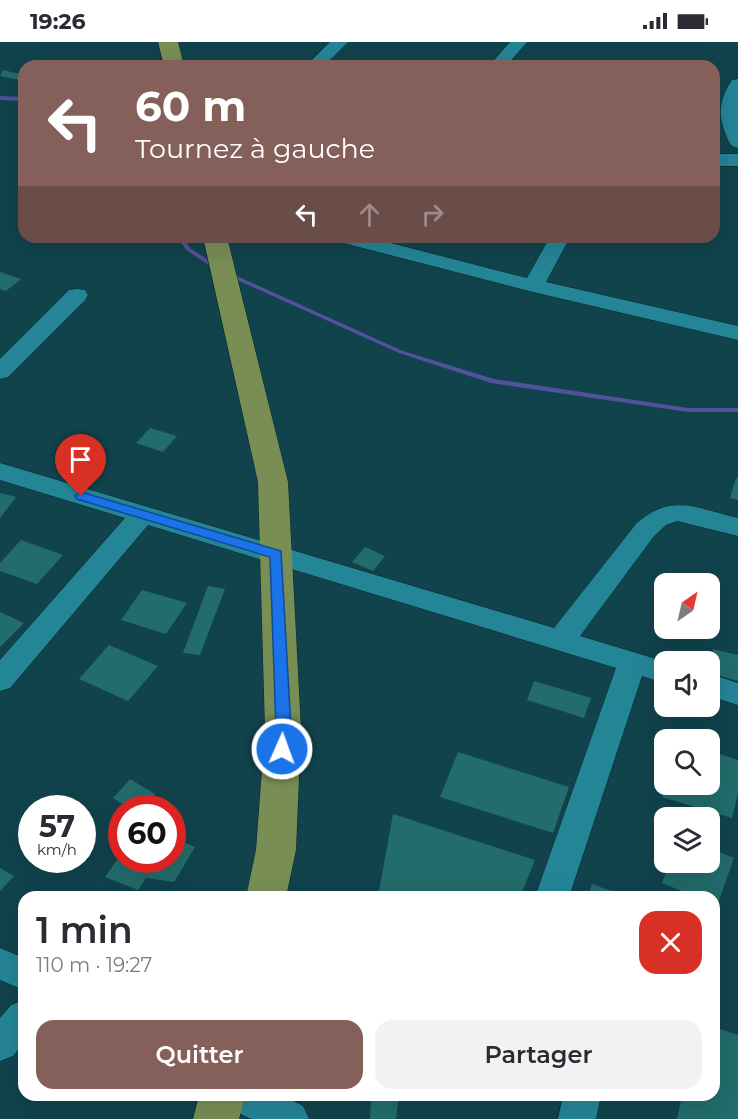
<!DOCTYPE html>
<html lang="fr">
<head>
<meta charset="utf-8">
<style>
  body { margin:0; font-family:Montserrat,sans-serif; background:#f2f2f3; color:#2b2b33; height:100vh; display:flex; flex-direction:column; font-size:22px; white-space:nowrap }
  * { box-sizing:border-box; margin:0 }
  p { font-size:20px; color:#7c7c81 }
  .icon { flex:none; width:33px; height:33px; fill:none; stroke:currentColor; stroke-width:2; stroke-linecap:round; stroke-linejoin:round }
  .map { position:relative; flex:1; overflow:hidden }
  .panel { position:absolute; left:18px; top:849px; width:702px; height:210px; display:flex; flex-direction:column; background:#fff; border-radius:18px; box-shadow:0 6px 24px #0002 }
  .panel>* { flex:none }
  .guide { position:absolute; left:18px; top:18px; width:702px; height:183px; border-radius:18px; box-shadow:0 6px 24px #0002; background:#855f5a; color:#fff; overflow:hidden }
  .needle { width:39px; rotate:34deg }
  .buttons { position:absolute; left:654px; top:531px; display:grid; gap:12px }
  .buttons a { display:grid; place-items:center; width:66px; height:66px; border-radius:12px; background:#fff; box-shadow:0 6px 24px #0002; font-size:30px }
  .speed { position:absolute; left:18px; top:753px; display:flex; gap:12px; font-size:30px; font-weight:700; text-align:center }
  .speed>* { display:grid; place-content:center; width:78px; height:78px; border-radius:50%; background:#fff; box-shadow:0 6px 24px #0002; line-height:1 }
  .speed small { font-size:15px; font-weight:400 }
  .speed .limit { border:9px solid #d22; background:#fff; color:#111 }
  .pin { position:absolute; display:grid; place-items:center; width:51px; height:51px; color:#fff; margin:-62px -26px; border-radius:50% 50% 50% 0; rotate:-45deg; box-shadow:0 0 6px #0007 }
  .pin .icon { rotate:45deg }
  .me { position:absolute; width:66px; margin:-33px; rotate:2deg; stroke-linejoin:round; filter:drop-shadow(0 0 4px #0008) }
  .turn { display:flex; align-items:center; gap:21px; height:126px; padding:0 18px; font-size:27px }
  .turn .icon { width:78px; height:78px; stroke-width:2.5 }
  .turn b { display:block; font-size:42px; line-height:51px }
  .lanes { display:flex; align-items:center; height:57px; padding:0 18px; background:#0003; justify-content:center; gap:30px; direction:ltr }
  .lanes .off { opacity:.35 }
  .round { display:grid; place-items:center; flex:none; width:63px; height:63px; border-radius:18px; background:#f2f2f3 }
  .summary { display:flex; align-items:center; justify-content:space-between; height:102px; padding:0 18px }
  h1 { font-size:36px; font-weight:600; line-height:45px }
  .cta { display:flex; gap:12px; margin-top:auto; padding:12px 18px }
  .cta a { flex:1; height:69px; border-radius:18px; background:#855f5a; color:#fff; font-size:24px; font-weight:600; line-height:69px; text-align:center }
  .cta a+a { background:#f2f2f3; color:#2b2b33 }
  .status { display:flex; justify-content:space-between; align-items:center; height:42px; padding:0 30px; background:#fff; direction:ltr }
  .status svg { height:16px; fill:currentColor }
  .map>svg:first-child { display:block }
  .lines { fill:none; stroke-linecap:round; stroke-linejoin:round }
  .stream { fill:#53509c; fill-rule:evenodd }
  .building { fill:#226c6b }
  .minor-casing { stroke:#0a272d; stroke-width:1 }
  .major-casing { stroke:#0a272d; stroke-width:1 }
  .minor { fill:#248597; fill-rule:evenodd }
  .major { fill:#788e54; fill-rule:evenodd }
  .route { fill:#1a73e8; stroke:#114b97; stroke-width:1.5 }
</style>
</head>
<body>
<div class="status"><b>19:26</b><svg viewBox="0 0 49 12"><path d="M0 12V9h3v3zM5 12V6h3v6zM10 12V3h3v9zM15 12V0h3v12zM26 1h20v11H26zM47 4h2v5h-2z"/></svg></div>
<div class="map">
<svg width="738" height="1077" viewBox="0 0 738 1077">
  <rect width="100%" height="100%" fill="#11434d"/>
  <g class="lines">
    <g class="stream">
      <path d="M0,54l24,1v4l-24,-1z"/>
      <path d="M177,195h6l7,11 29,19v2h-4l-29,-19z"/>
      <path d="M228,230l175,79 91,28 194,29h50v4h-50l-197,-29 -92,-30 -173,-78 -1,-1z"/>
    </g>
  </g>
  <g class="building">
    <path d="M3,28l21,5v6l-24,-5z"/>
    <path d="M0,230l21,7 -15,12 -6,-2z"/>
    <path d="M150,386l27,8 -14,16 -27,-9z"/>
    <path d="M736,436h2v22l-8,-2z"/>
    <path d="M0,451l16,4 -16,21z"/>
    <path d="M21,498l42,15 -26,29 -37,-13v-8z"/>
    <path d="M365,505l20,9 -12,15 -21,-9z"/>
    <path d="M208,544l17,3 -25,66 -17,-2z"/>
    <path d="M142,548l45,13 -21,31 -45,-14z"/>
    <path d="M0,570l24,11 -24,24z"/>
    <path d="M109,603l49,21 -30,35 -49,-22z"/>
    <path d="M713,607l25,6v26l-28,-8z"/>
    <path d="M534,639l57,17 -7,20 -57,-18z"/>
    <path d="M710,709l28,9v33l-6,25 -70,-21 4,-13h44z"/>
    <path d="M458,710l111,35 -16,46 -113,-36z"/>
    <path d="M130,737l25,15 -14,14h-12l-16,-10z"/>
    <path d="M393,772l142,46 -15,37h-142z"/>
    <path d="M172,795l23,10 -21,35 -28,-4 -8,12 -33,-13 17,-24v7h50z"/>
    <path d="M710,806l24,10 -17,48 -3,-1v-8h-18l-34,-14 8,-21h40z"/>
    <path d="M0,826l14,8 -14,15z"/>
    <path d="M592,842l36,13h-40z"/>
    <path d="M714,985l24,8v84h-61l5,-24h32z"/>
    <path d="M371,1053h28l-3,24h-26z"/>
  </g>
  <g class="lines">
    <g class="minor-casing">
      <g id="minor">
        <path d="M330,0h18l-24,24h-18z"/>
        <path d="M510,0h17l-21,24h-17z"/>
        <path d="M738,37v69l-6,-2 -3,-4c-11,-24 -12,-39 3,-62z"/>
        <rect x="714" y="112" width="24" height="12"/>
        <path d="M333,195h34l160,41 23,-41h20l-24,45 192,44v14l-205,-48 -197,-51z"/>
        <path d="M77,247l8,1 3,5 -3,5 -77,77 -8,2v-20l69,-69z"/>
        <path d="M0,421l554,165 82,-104c35,-32 62,-15 102,-6v18l-61,-15 -11,4 -12,11 -74,100 86,26 -2,21 -22,-7 -73,221h-34l81,-229 -468,-143 -138,163 -10,3v-31l125,-142 -125,-38z"/>
        <path d="M710,632l28,9v22l-28,-9z"/>
        <path d="M0,906l24,10v32l-24,-10z"/>
        <path d="M24,958v43l-11,13 -13,5v-43l11,-13z"/>
        <path d="M223,1053h59l21,11 6,13h-58l-22,-11z"/>
        <path d="M563,1053h38l-5,24h-38z"/>
      </g>
    </g>
    <g class="major-casing">
      <g id="major">
        <path d="M158,0h20l6,24h-20z"/>
        <path d="M203,195h24l61,245 13,247 -5,121 -10,47h-40l10,-47 9,-121 -7,-247z"/>
        <path d="M199,1053h46l-6,24h-46z"/>
      </g>
    </g>
    <use href="#minor" class="minor"/>
    <use href="#major" class="major"/>
  </g>
  <path class="route" d="M81,450l200,59 10,178 -4,25 -5,1 -5,-1 -3,-5 2,-20 -6,-172 -193,-58 -2,-3z"/>
</svg>
<div class="buttons">
<a><svg class="needle" viewBox="-14 -14 28 28"><path d="M0-13l5 13h-10z" fill="#e53935"/><path d="M0 13l5-13h-10z" fill="#7c7c81"/></svg></a>
<a><svg class="icon" aria-label="sound" viewBox="0 0 24 24"><path d="M4 9h4l5-4v14l-5-4H4zM17 9q2 3 0 6"/></svg></a>
<a><svg class="icon" aria-label="search" viewBox="0 0 24 24"><circle cx="10" cy="10" r="6"/><path d="M15 15l6 6"/></svg></a>
<a><svg class="icon" aria-label="layers" viewBox="0 0 24 24"><path d="M12 4l9 5-9 5-9-5zM3 14l9 5 9-5"/></svg></a>
</div>
<div class="speed"><div>57<small>km/h</small></div><div class="limit">60</div></div>
<div class="pin" style="left:81px;top:454px;background:#d93025"><svg class="icon" aria-label="arrive" viewBox="0 0 24 24"><path d="M6 21V4h12l-3 4 3 4H6"/></svg></div>
<svg class="me" style="left:282px;top:707px" viewBox="-20 -20 40 40"><circle r="17" fill="#1a73e8" stroke="#fff" stroke-width="3"/><path d="M0-11L8 9 0 5-8 9z" fill="#fff"/></svg>
<div class="guide">
<div class="turn"><svg class="icon" aria-label="left" viewBox="0 0 24 24"><path d="M17 20v-9H6M10 6l-5 5 5 5"/></svg><div><b>60 m</b>Tournez à gauche</div></div>
<div class="lanes"><svg class="icon" aria-label="left" viewBox="0 0 24 24"><path d="M17 20v-9H6M10 6l-5 5 5 5"/></svg><svg class="icon off" aria-label="ahead" viewBox="0 0 24 24"><path d="M12 20V5M6 11l6-6 6 6"/></svg><svg class="icon off" aria-label="right" viewBox="0 0 24 24"><path d="M7 20v-9h11M14 6l5 5-5 5"/></svg></div>
</div>
<section class="panel">
<div class="summary"><div><h1>1 min</h1><p>110 m · 19:27</p></div><a class="round" style="background:#d93025;color:#fff"><svg class="icon" aria-label="close" viewBox="0 0 24 24"><path d="M6 6l12 12M18 6L6 18"/></svg></a></div>
<div class="cta"><a>Quitter</a><a>Partager</a></div>
</section>
</div>
</body>
</html>
